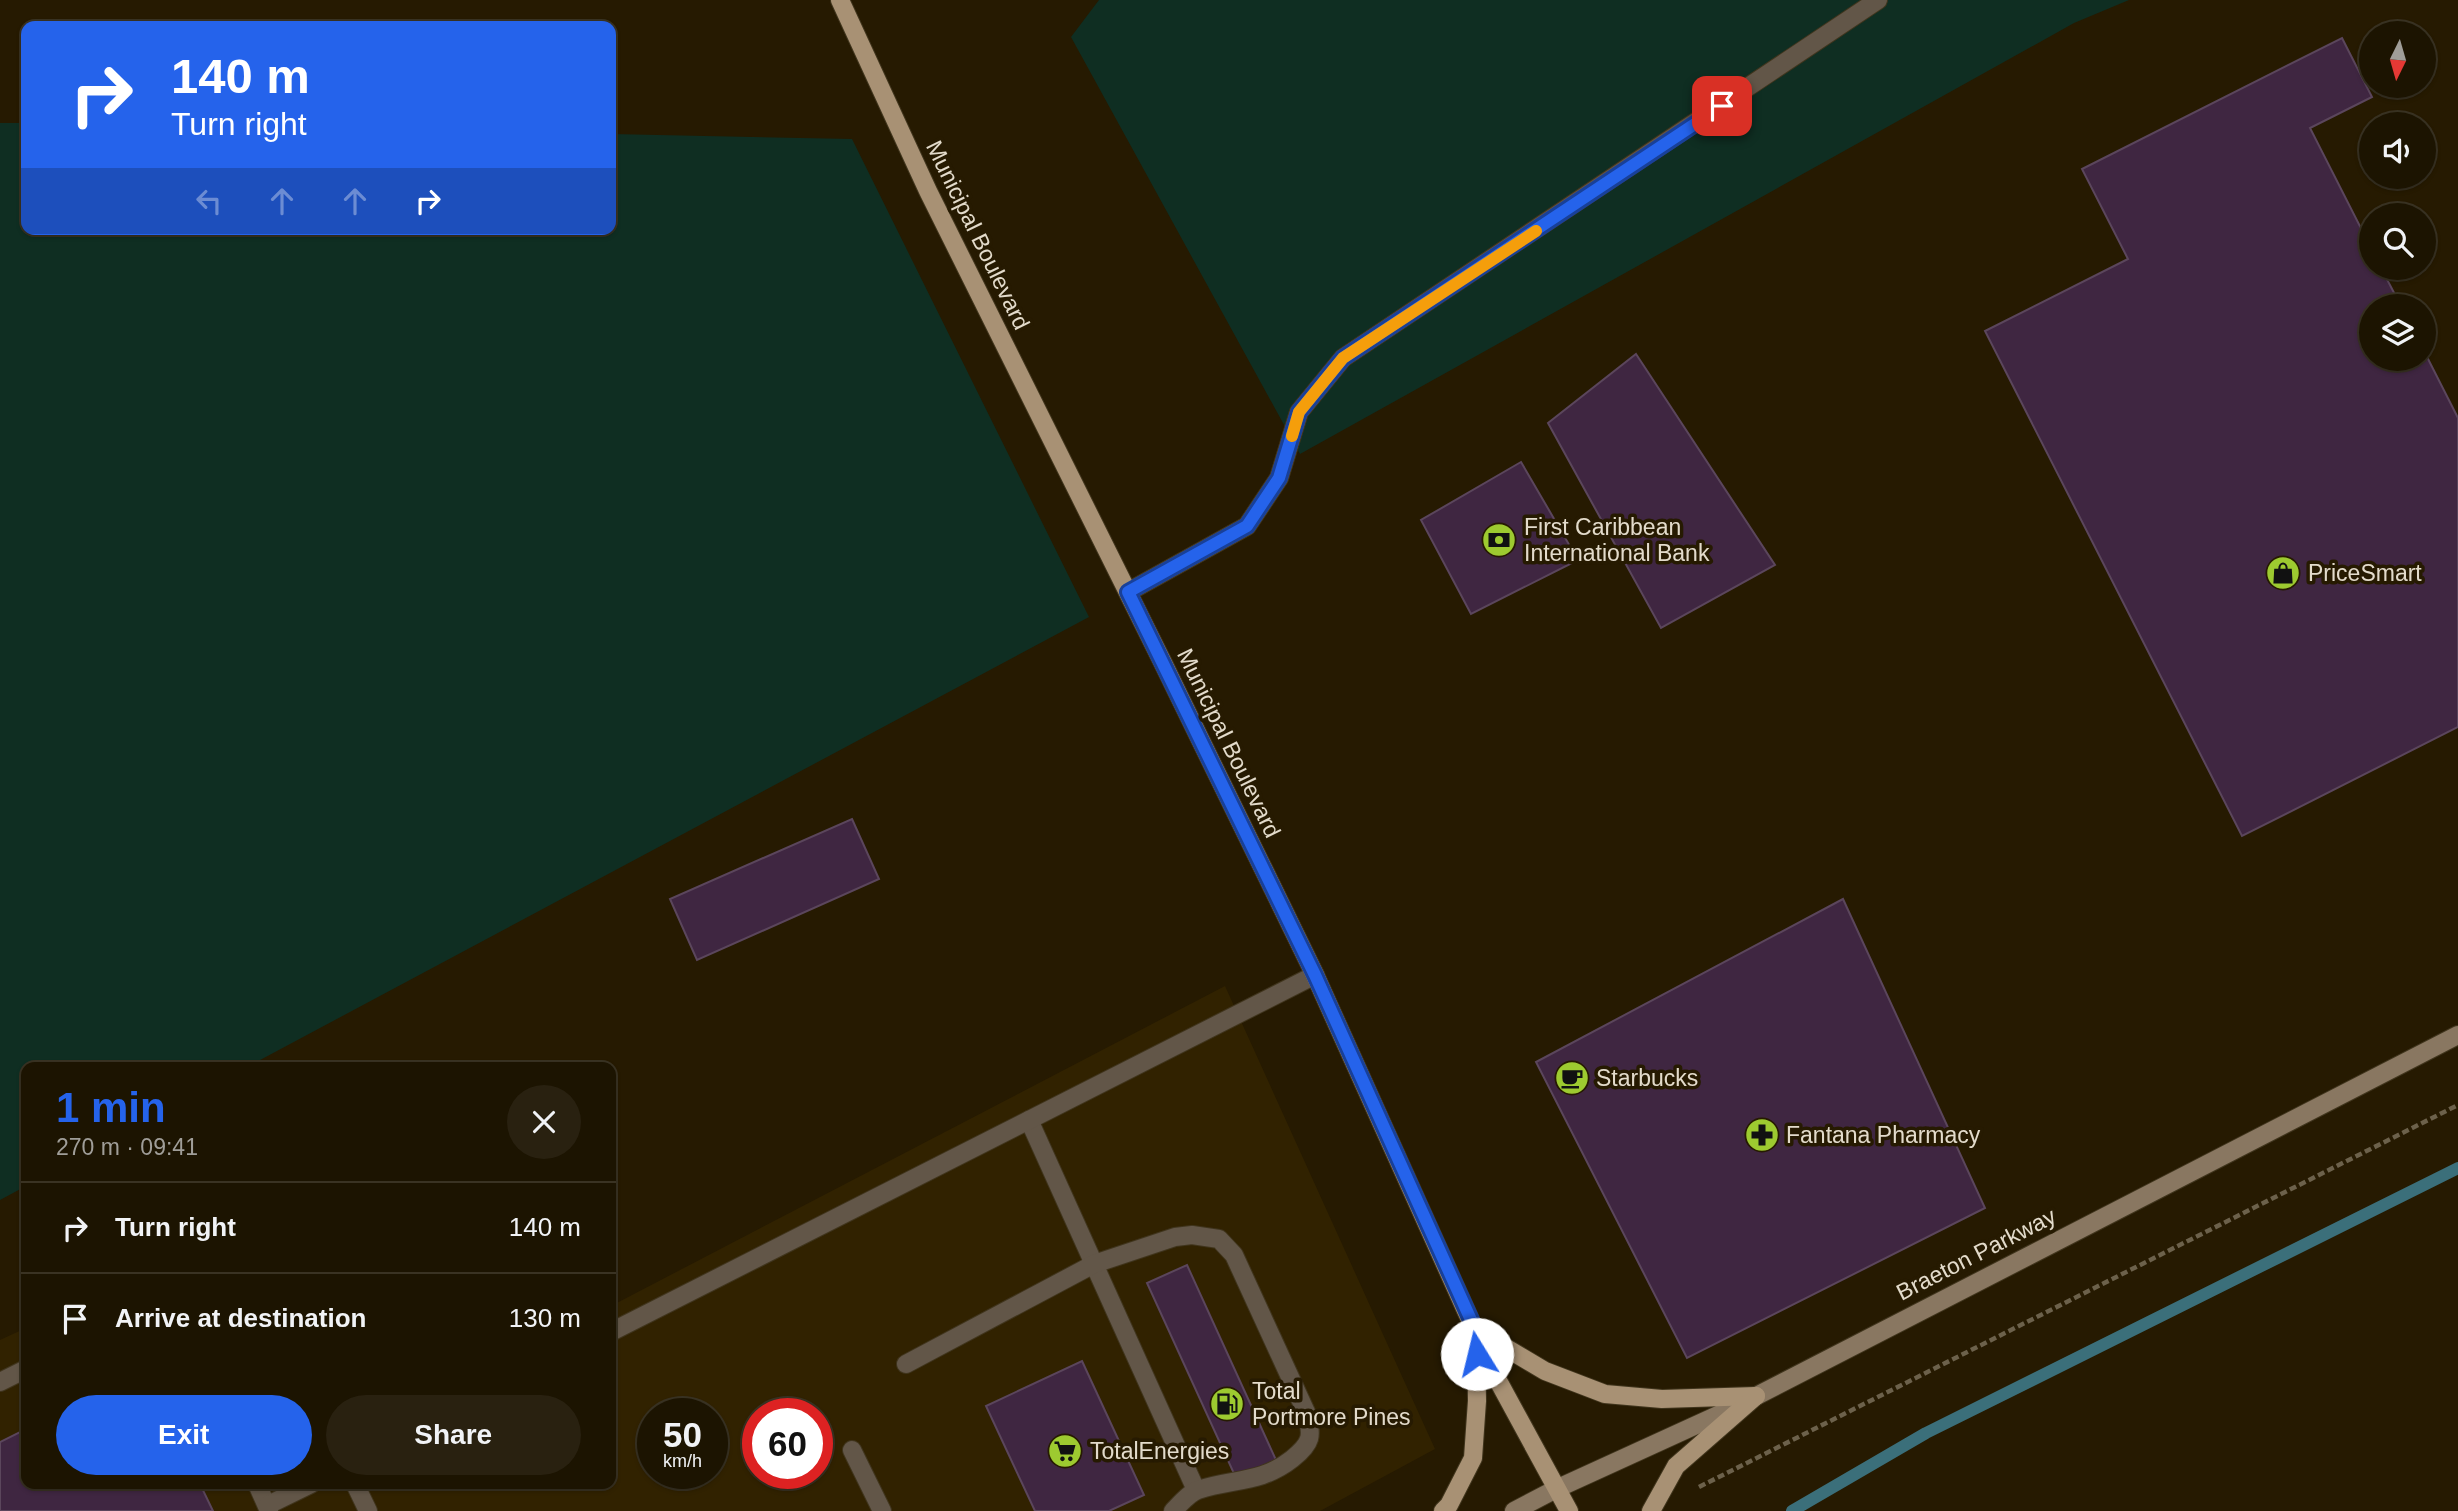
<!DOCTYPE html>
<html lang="en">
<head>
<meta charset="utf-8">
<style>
  body { margin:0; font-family:Arial,sans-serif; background:#292110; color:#f1f3f6; height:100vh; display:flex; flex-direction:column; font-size:26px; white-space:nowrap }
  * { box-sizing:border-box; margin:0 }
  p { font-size:23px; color:#a09e99 }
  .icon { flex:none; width:38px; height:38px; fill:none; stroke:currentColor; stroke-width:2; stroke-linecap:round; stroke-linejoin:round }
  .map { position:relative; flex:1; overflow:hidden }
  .drawer { position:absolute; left:21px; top:1062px; width:595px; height:427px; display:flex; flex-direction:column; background:#1c1401; border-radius:14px; box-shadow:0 2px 5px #0004,0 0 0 2px #3a3323 }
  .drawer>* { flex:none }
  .guide { position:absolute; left:21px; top:21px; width:595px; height:214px; border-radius:14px; box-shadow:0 2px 5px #0004,0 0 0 2px #3a3323; background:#2563eb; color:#fff; overflow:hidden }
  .needle { width:46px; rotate:185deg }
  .buttons { position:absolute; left:2359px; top:21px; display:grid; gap:14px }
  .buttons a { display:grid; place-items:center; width:77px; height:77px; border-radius:50%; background:#1c1401; box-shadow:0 2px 5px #0004,0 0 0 2px #3a3323; font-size:35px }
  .speed { position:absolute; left:637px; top:1398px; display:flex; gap:14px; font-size:35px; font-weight:700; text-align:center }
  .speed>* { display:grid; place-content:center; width:91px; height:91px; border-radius:50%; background:#1c1401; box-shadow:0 2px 5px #0004,0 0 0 2px #3a3323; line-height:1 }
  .speed small { font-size:18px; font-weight:400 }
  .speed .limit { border:10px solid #d22; background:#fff; color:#111 }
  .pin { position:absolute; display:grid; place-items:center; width:60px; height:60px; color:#fff; margin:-30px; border-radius:14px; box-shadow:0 4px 10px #0006 }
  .me { position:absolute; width:77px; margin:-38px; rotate:351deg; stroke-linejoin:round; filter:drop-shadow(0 0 5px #0008) }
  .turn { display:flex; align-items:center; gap:24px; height:147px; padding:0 35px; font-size:32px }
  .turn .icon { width:91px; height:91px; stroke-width:2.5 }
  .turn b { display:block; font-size:49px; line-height:60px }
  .lanes { display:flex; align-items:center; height:66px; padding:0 35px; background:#0003; justify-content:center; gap:35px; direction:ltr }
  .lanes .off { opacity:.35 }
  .round { display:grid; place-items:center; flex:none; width:74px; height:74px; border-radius:37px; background:#292110 }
  .head { display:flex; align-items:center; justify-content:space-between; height:119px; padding:0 35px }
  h1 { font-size:42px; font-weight:600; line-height:52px; color:#2563eb }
  .cta { display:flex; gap:14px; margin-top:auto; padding:14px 35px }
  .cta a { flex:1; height:80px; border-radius:42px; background:#2563eb; color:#fff; font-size:28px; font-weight:600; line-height:80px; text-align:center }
  .cta a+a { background:#292110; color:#f1f3f6 }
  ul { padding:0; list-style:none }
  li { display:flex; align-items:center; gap:21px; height:91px; padding:0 35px; border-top:2px solid #3a3323 }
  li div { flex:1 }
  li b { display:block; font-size:26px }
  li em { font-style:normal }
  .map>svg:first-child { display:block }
  .built { fill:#312200; fill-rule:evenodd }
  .green { fill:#0f2e22 }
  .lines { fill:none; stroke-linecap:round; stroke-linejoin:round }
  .stream { stroke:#3b6f7a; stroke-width:12 }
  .building { fill:#3f2641; stroke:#5b465c; stroke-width:2 }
  .lane-casing { stroke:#40351d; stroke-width:20 }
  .secondary-casing { stroke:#40351d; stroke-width:20 }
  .primary-casing { stroke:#40351d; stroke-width:20 }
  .path { stroke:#6c614b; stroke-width:4.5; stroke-dasharray:7 3.5; stroke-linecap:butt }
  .lane { stroke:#625648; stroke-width:18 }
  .secondary { stroke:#897761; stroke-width:18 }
  .primary { stroke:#a89174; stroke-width:18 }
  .route-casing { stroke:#184099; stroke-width:18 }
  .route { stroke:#2563eb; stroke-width:12 }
  .slow { stroke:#f59e0b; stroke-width:12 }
  .labels { text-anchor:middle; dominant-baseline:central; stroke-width:7; stroke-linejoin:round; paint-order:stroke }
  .street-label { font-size:23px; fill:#e3dbcb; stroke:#261a01 }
  .poi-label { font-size:23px; fill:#e3dbcb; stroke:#261a01; text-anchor:start }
</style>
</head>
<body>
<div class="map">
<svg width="2458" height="1511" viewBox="0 0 2458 1511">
  <rect width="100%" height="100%" fill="#261a01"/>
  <path class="built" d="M1225,986l210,463 -115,62h-1320v-171l26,-12v156h585v-178zM653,1414h59v60h-59zM758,1414h59v60h-59z"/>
  <g class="green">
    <path d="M1099,0h1030l-55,23 -774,431 -229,-417z"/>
    <path d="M0,123h26v106h585v-95l241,5 237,478 -842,450 -221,1v118l-26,14z"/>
  </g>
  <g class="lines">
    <path class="stream" d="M1792,1511l134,-78 532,-265"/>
  </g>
  <g class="building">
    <path d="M2342,38l30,59 -62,31 61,120v20h10l20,38h-30v53h53v-8l34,67v309l-216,109 -257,-505 143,-72 -46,-90z"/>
    <path d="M1636,354l139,211 -114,63 -113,-205z"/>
    <path d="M1521,462l57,98 -107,54 -50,-94z"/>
    <path d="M852,819l27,60 -182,81 -27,-61z"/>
    <path d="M1843,899l142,309 -298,150 -151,-296z"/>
    <path d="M1187,1265l89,195 -40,18 -89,-195z"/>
    <path d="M1082,1361l62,134 -35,16h-74l-49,-105z"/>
    <path d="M26,1429v55h174l13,27h-213v-69z"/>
  </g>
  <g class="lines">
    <g class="lane-casing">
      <g id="lane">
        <path d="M1128,592l119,-66 32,-48 20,-66 44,-54 535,-358"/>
        <path d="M1029,1120l167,370"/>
        <path d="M611,1332l704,-357"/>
        <path d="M906,1364l188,-100 81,-27 17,-2 27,4 15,16 72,157c7,24 6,31 -14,47 -32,25 -59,19 -94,31 -9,3 -18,14 -25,21"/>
        <path d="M0,1382l26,-13"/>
        <path d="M852,1450l30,61"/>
        <path d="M257,1484l12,27"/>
        <path d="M355,1484l13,27"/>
        <path d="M268,1505l43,-21"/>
      </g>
    </g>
    <g class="secondary-casing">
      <path id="secondary" d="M1514,1511l42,-22 173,-79 729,-375"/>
    </g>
    <g class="primary-casing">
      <g id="primary">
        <path d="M840,0l88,191 234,470 153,314 180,400 74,136"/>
        <path d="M1476,1330l69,41 60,23 57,5 94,-3"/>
        <path d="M1443,1511l6,-6 24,-47 4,-57 -1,-60"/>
        <path d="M1651,1511l25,-45 80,-70"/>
      </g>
    </g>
    <path class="path" d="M1699,1487l759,-382"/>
    <use href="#lane" class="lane"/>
    <use href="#secondary" class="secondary"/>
    <use href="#primary" class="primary"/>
  </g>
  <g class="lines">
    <g class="route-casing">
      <path id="route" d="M1477,1354l-1,-23 -161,-356 -187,-383 119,-66 32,-48 20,-66 44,-54 379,-252"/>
    </g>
    <use href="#route" class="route"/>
    <path class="slow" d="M1292,436l7,-24 44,-54 193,-127"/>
  </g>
  <defs>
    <g id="bank-disc" transform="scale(1.75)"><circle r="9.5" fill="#9dca30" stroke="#261a01"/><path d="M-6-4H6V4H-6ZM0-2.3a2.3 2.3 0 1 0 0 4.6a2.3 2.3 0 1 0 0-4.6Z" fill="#111"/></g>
    <g id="shop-disc" transform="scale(1.75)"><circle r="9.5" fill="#9dca30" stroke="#261a01"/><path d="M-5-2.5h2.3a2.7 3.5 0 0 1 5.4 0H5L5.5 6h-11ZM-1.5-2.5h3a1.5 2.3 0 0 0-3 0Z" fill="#111"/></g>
    <g id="cafe-disc" transform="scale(1.75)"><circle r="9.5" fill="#9dca30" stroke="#261a01"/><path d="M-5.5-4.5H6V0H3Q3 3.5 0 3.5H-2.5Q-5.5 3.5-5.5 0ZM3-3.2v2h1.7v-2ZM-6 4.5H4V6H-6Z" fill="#111"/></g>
    <g id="pharmacy-disc" transform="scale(1.75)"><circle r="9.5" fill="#9dca30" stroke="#261a01"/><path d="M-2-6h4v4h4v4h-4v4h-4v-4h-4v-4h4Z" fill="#111"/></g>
    <g id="fuel-disc" transform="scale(1.75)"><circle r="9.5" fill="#9dca30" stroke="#261a01"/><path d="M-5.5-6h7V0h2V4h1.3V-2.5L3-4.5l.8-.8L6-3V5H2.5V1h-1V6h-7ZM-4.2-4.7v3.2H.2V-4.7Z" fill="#111"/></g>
    <g id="supermarket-disc" transform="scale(1.75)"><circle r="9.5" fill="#9dca30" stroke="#261a01"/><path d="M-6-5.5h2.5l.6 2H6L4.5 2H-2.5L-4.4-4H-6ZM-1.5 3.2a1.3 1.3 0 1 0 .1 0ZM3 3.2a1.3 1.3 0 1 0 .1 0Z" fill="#111"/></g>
  </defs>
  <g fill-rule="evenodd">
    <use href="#bank-disc" x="1499" y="540"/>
    <use href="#shop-disc" x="2283" y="573"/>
    <use href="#cafe-disc" x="1572" y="1078"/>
    <use href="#pharmacy-disc" x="1762" y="1135"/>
    <use href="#fuel-disc" x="1227" y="1404"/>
    <use href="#supermarket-disc" x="1065" y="1451"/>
  </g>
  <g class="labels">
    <g class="street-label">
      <text transform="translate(978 235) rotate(64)">Municipal Boulevard</text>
      <text transform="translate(1229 743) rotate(64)">Municipal Boulevard</text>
      <text transform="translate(1976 1254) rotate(-27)">Braeton Parkway</text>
    </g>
    <g class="poi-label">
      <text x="1524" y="527">First Caribbean<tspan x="1524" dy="26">International Bank</tspan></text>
      <text x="2308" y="573">PriceSmart</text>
      <text x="1596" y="1078">Starbucks</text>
      <text x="1786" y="1135">Fantana Pharmacy</text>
      <text x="1252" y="1391">Total<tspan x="1252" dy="26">Portmore Pines</tspan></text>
      <text x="1090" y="1451">TotalEnergies</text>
    </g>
  </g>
</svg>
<div class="buttons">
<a><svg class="needle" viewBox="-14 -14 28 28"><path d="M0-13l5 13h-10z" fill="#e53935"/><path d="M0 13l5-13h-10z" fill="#a09e99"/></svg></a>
<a><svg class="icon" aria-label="sound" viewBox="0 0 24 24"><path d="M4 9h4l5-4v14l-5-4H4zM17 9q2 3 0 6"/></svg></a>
<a><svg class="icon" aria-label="search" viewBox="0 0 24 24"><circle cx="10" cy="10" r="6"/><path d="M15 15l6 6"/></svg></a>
<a><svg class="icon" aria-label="layers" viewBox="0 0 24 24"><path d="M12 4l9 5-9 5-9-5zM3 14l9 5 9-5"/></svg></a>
</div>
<div class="speed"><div>50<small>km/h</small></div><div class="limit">60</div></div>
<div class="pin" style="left:1722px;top:106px;background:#d93025"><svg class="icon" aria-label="arrive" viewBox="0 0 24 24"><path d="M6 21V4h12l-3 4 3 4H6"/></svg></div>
<svg class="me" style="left:1477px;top:1354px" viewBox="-20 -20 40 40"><circle r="19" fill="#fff"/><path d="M0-13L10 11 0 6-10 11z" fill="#2563eb"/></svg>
<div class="guide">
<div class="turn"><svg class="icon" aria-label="right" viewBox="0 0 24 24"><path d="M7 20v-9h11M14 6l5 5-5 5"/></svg><div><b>140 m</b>Turn right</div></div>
<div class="lanes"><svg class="icon off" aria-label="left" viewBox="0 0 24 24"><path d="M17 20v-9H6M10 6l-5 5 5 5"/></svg><svg class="icon off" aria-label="ahead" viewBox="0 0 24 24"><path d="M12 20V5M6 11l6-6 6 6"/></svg><svg class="icon off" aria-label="ahead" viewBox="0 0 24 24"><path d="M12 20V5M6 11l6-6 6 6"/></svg><svg class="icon" aria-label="right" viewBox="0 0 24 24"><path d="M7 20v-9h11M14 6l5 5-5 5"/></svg></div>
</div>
<section class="drawer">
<div class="head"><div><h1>1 min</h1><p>270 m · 09:41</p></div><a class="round"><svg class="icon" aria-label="close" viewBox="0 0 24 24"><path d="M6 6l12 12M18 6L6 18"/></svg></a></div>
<ul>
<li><svg class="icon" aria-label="right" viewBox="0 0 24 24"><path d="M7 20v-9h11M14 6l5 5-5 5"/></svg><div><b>Turn right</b></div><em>140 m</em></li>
<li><svg class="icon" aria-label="arrive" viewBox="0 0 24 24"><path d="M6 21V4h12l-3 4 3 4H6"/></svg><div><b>Arrive at destination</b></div><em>130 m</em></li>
</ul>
<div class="cta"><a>Exit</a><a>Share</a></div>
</section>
</div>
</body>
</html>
